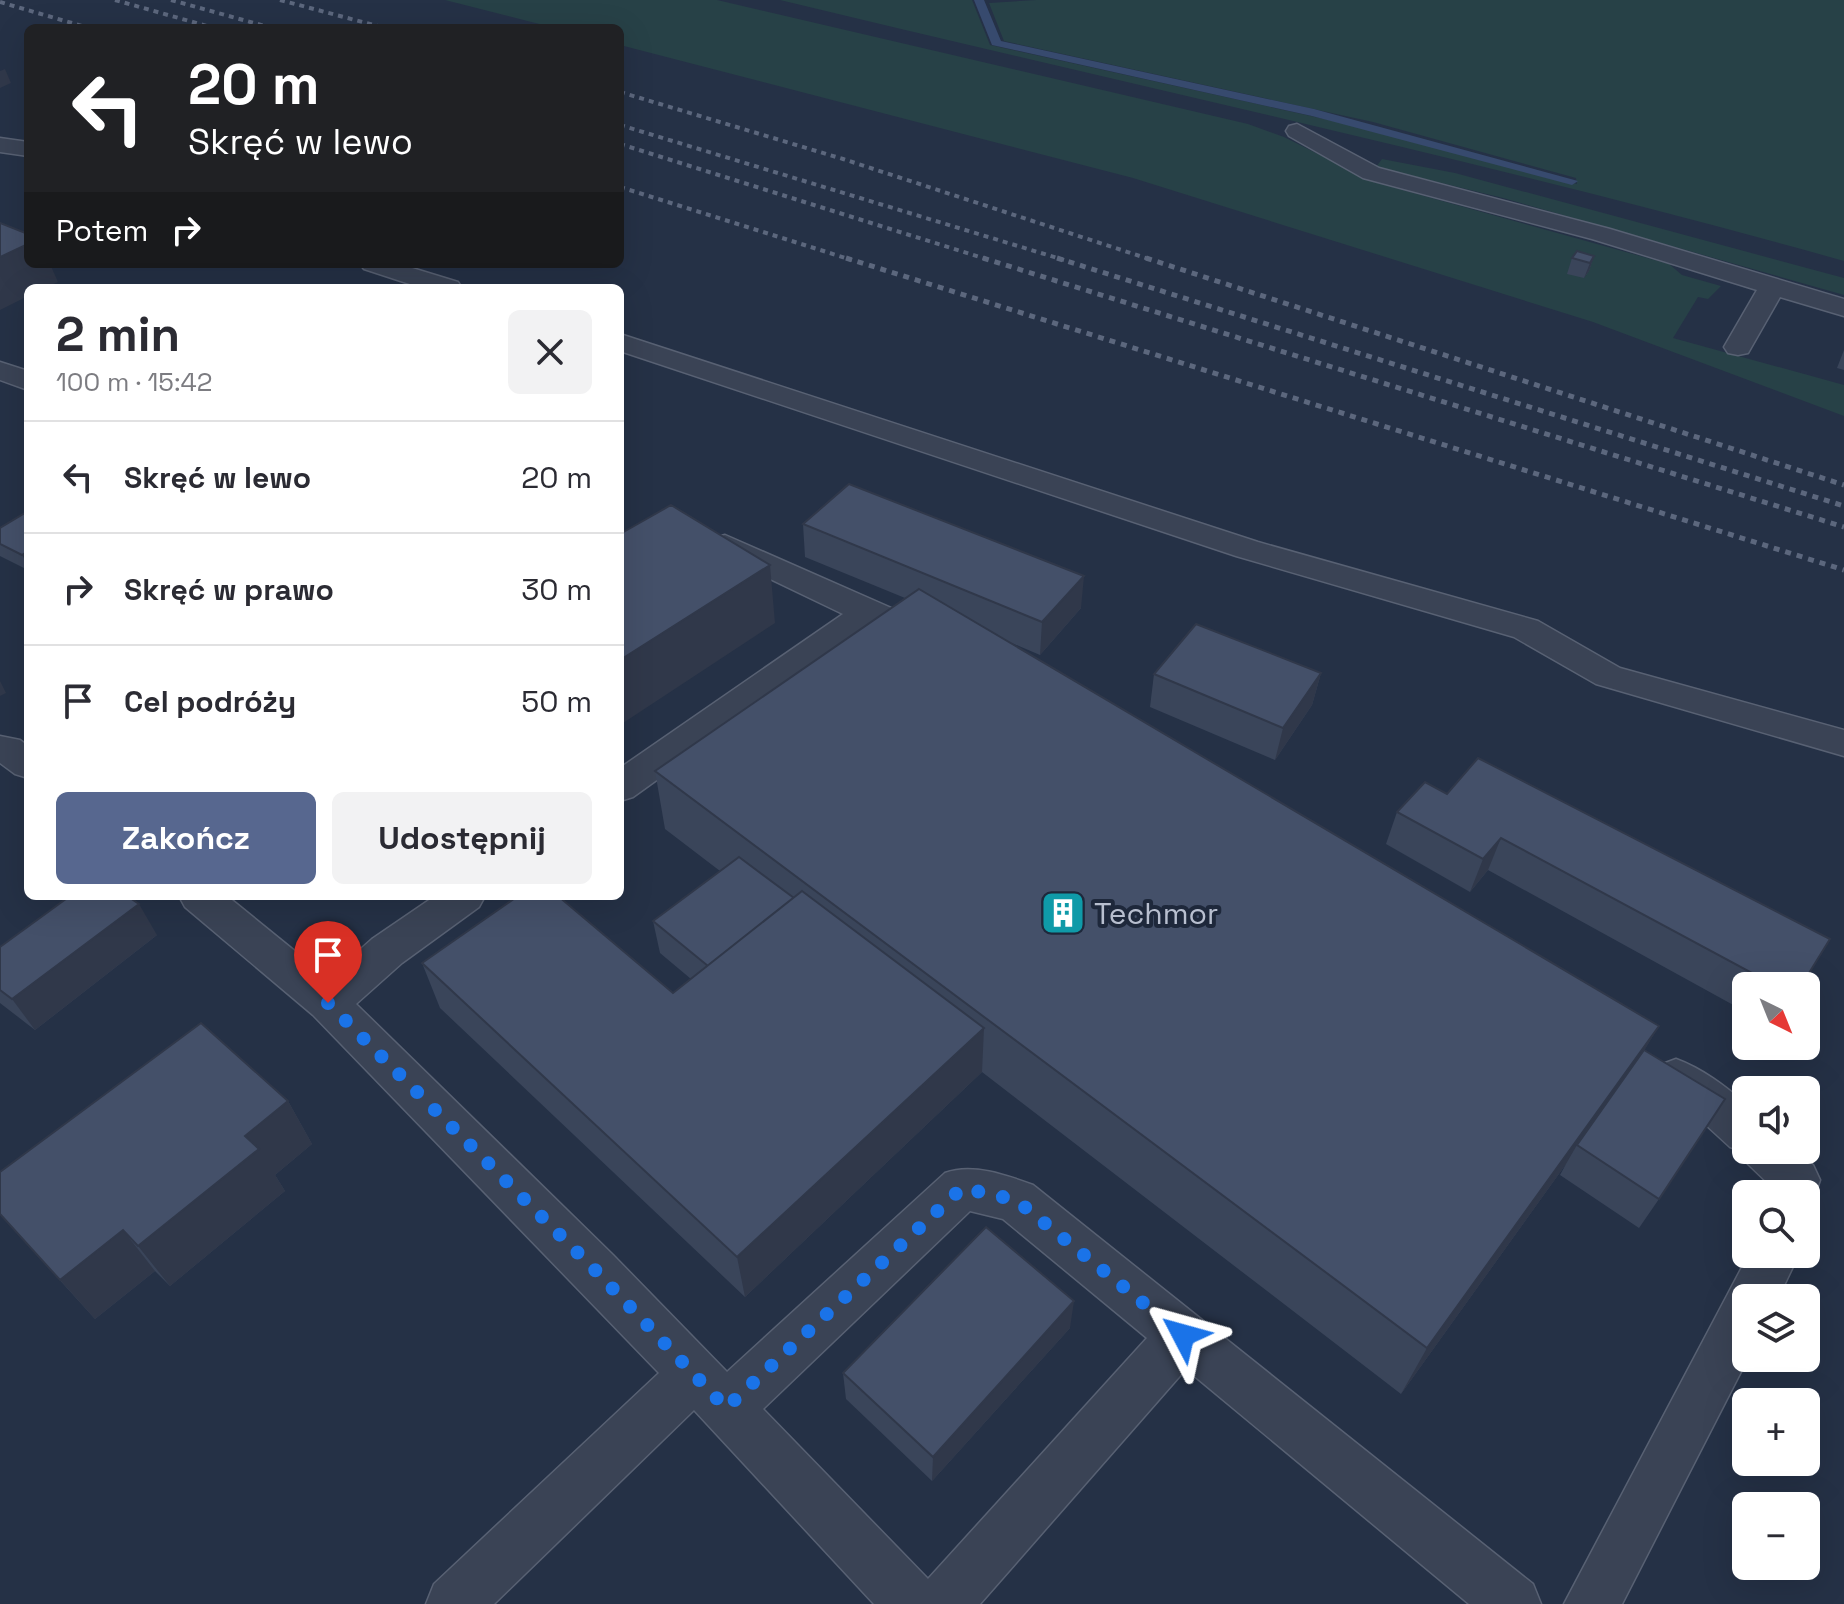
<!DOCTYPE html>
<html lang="pl">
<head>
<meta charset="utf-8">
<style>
  body { margin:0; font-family:"Space Grotesk",sans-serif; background:#f2f2f3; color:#2b2b33; height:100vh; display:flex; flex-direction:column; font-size:30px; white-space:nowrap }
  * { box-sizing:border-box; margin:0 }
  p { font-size:26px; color:#7c7c81 }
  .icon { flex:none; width:44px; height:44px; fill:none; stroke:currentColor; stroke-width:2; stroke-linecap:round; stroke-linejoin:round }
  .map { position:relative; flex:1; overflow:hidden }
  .drawer { position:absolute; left:24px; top:284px; width:600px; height:616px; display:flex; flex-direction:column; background:#fff; border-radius:12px; box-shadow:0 8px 32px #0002 }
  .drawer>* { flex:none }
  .banner { position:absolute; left:24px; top:24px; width:600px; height:244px; border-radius:12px; box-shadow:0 8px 32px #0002; background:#202124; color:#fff; overflow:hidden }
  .needle { width:52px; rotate:137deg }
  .fabs { position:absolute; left:1732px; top:972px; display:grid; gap:16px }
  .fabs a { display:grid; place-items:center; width:88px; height:88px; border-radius:12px; background:#fff; box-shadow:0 8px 32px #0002; font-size:40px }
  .pin { position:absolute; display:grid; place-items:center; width:68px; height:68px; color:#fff; margin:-82px -34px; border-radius:50% 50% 50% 0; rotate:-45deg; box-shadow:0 0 8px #0007 }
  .pin .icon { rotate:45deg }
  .me { position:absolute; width:88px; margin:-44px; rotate:309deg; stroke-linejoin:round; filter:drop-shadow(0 0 6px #0008) }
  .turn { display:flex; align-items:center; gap:28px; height:168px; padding:0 32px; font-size:36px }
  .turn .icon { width:104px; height:104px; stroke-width:2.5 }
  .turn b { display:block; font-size:56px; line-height:68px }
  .then { display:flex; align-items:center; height:76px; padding:0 32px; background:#0003; gap:16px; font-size:30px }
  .round { display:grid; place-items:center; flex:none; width:84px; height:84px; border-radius:12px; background:#f2f2f3 }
  .summary { display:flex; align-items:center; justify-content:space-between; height:136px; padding:0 32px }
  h1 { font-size:48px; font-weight:600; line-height:60px }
  .primary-button { display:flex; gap:16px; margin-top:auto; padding:16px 32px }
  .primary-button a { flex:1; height:92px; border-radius:12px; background:#57678f; color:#fff; font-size:32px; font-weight:600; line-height:92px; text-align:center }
  .primary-button a+a { background:#f2f2f3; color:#2b2b33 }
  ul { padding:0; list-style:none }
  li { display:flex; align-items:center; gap:24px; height:112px; padding:0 32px; border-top:2px solid #e1e1e2 }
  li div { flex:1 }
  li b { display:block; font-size:30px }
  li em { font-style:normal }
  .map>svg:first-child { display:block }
  .green { fill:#274147 }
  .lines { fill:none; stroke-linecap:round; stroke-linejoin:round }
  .stream { fill:#374a6e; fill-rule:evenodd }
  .lane-casing { stroke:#586173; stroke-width:3 }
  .lane { fill:#3a4355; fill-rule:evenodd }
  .rail-far1 { stroke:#5c677d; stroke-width:4; stroke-dasharray:5 5; stroke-linecap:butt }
  .rail { stroke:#5c677d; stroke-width:5; stroke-dasharray:6 6; stroke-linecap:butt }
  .wall { fill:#3a455a }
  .shaded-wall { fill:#30384a }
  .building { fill:#445069; stroke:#30384a; stroke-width:2 }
  .route { stroke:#1a73e8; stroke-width:14; stroke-dasharray:0 25.2 }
  .labels { text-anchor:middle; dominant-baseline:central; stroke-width:8; stroke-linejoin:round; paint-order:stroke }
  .poi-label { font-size:30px; fill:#b8bfcf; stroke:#1e283b; text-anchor:start }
</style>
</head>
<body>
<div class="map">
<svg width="1844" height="1604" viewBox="0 0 1844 1604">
  <rect width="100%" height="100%" fill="#253146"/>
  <g class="green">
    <path d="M445,0h272l531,124 36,13 90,45 295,82 13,11 39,11 -13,13 -10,-2 -25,41 171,47v31l-251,-94 -460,-144 -513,-133v-17h-65z"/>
    <path d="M780,0h192l18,45 416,92 171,47 -1,-6 -203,-56 -369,-81 -15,-38 47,-3h808v261c-352,-99 -709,-175 -1064,-261z"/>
    <path d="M1382,159l73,14 389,105v17l-341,-97 -127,-31z"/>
  </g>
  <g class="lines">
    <path class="stream" d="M974,0h10l17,41 313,68 264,72 -6,4 -260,-69 -320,-71z"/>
    <g class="lane-casing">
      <g id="lane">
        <path d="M1297,124l82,44 231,61 234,70v17l-64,-19 -32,56 -10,2 -10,-2 -4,-6 33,-57 -165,-51 -229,-61 -74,-42 -3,-5 3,-5z"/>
        <path d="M0,138l28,4v14l-28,-4z"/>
        <path d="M360,264h39l59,18 4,6h-40l-58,-19z"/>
        <path d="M620,334l638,208 280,79 82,47 224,62v26l-248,-72 -82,-47 -278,-81 -616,-205z"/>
        <path d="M0,362l28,9v19l-28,-10z"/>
        <path d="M725,535l214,94 5,8 -5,8 -12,3 -12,-3 -44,-19 -238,171 -13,4v-33l223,-154 -129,-62 -5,-7 5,-7z"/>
        <path d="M0,736l20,4 8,6v32l-13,-4 -15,-11z"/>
        <path d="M179,896h48l101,82 44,-39 63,-43h50l-6,11 -77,56 -46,41 257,251 114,117 218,-199c27,-10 61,2 88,12l500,399 8,20h-72l-283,-235 -206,235h-106l-180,-194 -200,194h-68l8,-20 225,-211 -346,-358 -128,-108zM970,1211l33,8 144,119 -219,241 -165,-170z"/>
        <path d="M1676,1059c27,10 49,27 70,45v46h50l17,15 7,15 -10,29 -4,1v-16h-36l2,-7 -24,-23 -6,-13 -12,-4 -36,-33 -34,-23 -6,-13 6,-13z"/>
        <path d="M1749,1254h50l-21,44h-32l2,60 -126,246h-58z"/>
      </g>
    </g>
    <use href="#lane" class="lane"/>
    <g class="rail-far1">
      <path d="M115,0l99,28"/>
      <path d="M171,0l101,28"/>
      <path d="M280,0l105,28"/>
      <path d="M0,2l89,26"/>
      <path d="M620,92l223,67 309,101"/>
      <path d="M620,125l444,135"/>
      <path d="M620,144l369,116"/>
      <path d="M620,187l232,73"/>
    </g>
    <g class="rail">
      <path d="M846,258l998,312"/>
      <path d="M983,258l861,269"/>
      <path d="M1057,258l787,248"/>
      <path d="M1146,258l698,227"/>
    </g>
  </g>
  <g class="wall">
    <path d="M1594,256l-5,15 -5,7 -17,-4 5,-16z"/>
    <path d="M1844,350v20l-7,-2z"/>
    <path d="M28,515v55l-28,-14v-28z"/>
    <path d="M803,524l278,84 -41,47 -33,-14 652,385 -15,24 15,149 -20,29 -79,-53 6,-11 -165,230 -419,-322 -237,225 -305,-289 -18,-45 251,30 18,-14 -31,-26 -7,-32 67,-50 -55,-42 -10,-58 250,-173 -100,-41z"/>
    <path d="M1321,673l-9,32 -37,55 -125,-53 4,-33z"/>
    <path d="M1447,794l354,192h-55v26l-258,-142 -18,22 -84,-48 11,-32z"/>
    <path d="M157,935l-122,95 -35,-27v-56z"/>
    <path d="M288,1101l24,43 -37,31 10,16 -115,95 -15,-15 -60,48 -95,-105z"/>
    <path d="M1070,1328l-138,153 -86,-82 -3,-26z"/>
  </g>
  <g class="shaded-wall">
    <path d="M5,69l6,14 -11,5v-17z"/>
    <path d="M28,244v20h22l8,18 -13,6h-17v8l-28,14v-53z"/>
    <path d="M1594,256l-5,15 -5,7 6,-15z"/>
    <path d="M28,551v14l-6,-10z"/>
    <path d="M770,565l5,58 -155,102v-65z"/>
    <path d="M1084,576l-3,32 -41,47 2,-33z"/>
    <path d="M1321,673l-9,32 -37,55 8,-32z"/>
    <path d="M0,681l6,12 -6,3z"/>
    <path d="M1501,838l-13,32 -18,22 13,-33z"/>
    <path d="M139,904l18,31 -122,95 -23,-31z"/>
    <path d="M1659,1026l-33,55 -49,64 -11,19 -165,230 26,-46z"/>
    <path d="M984,1028l-2,44 -237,225 -8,-40z"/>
    <path d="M288,1101l24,43 -37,31 10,16 -115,95 -32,-40 107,-110z"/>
    <path d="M123,1230l32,41 -60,48 -35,-39z"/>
    <path d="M1074,1301l-4,27 -138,153 1,-24z"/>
  </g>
  <g class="building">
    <path d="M0,223l28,11v10l-28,13z"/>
    <path d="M1577,251l17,5 -4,7 -18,-5z"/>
    <path d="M849,484l235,92 -42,46 -239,-98z"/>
    <path d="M671,505l99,60 -150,95v-126z"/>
    <path d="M25,513l3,2v36l-6,4 -22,-11v-16z"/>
    <path d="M919,589l740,437 -232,322 -772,-577z"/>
    <path d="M1196,624l125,49 -38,55 -129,-54z"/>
    <path d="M1478,758l352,181 -29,47h-25l-275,-148 -18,21 -86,-47 28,-30 22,12z"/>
    <path d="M739,857l55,41 -86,68 -55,-45z"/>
    <path d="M802,891l182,137 -247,229 -315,-294 96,-67h40l115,97z"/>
    <path d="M70,896h57l12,8 -127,95 -12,-9v-43z"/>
    <path d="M201,1023l87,78 -43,35 14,13 -121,97 -15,-16 -63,50 -60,-66v-42z"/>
    <path d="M1644,1050l81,49 -66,100 -82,-54z"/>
    <path d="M986,1227l88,74 -141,156 -90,-84z"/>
  </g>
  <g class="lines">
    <path class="route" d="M328,1003l268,268 130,137 236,-220 54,12 167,135"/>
  </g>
  <defs>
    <g id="building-square" transform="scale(2.3)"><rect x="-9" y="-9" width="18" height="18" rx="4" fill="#0f9aa8" stroke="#1e283b"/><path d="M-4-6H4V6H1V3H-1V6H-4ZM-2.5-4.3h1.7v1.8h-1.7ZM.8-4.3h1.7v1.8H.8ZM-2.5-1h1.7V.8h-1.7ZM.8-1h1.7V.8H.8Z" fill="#fff"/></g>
  </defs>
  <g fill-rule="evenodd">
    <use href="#building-square" x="1063" y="913"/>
  </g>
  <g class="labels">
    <g class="poi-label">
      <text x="1094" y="913">Techmor</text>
    </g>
  </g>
</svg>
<div class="fabs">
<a><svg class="needle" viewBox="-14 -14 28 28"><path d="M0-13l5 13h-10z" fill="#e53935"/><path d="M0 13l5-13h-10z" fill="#7c7c81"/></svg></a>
<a><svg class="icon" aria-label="sound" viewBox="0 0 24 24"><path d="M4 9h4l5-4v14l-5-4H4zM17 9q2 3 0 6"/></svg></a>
<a><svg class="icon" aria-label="search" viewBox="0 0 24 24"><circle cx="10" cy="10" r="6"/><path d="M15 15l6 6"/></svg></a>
<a><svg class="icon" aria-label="layers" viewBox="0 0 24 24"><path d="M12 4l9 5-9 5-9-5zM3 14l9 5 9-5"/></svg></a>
<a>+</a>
<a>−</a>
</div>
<div class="pin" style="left:328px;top:1003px;background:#d93025"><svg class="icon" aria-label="arrive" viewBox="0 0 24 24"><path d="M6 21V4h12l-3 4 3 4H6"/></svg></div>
<svg class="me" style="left:1183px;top:1335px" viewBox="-20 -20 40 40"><path d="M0-17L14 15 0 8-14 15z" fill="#1a73e8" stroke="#fff" stroke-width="4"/></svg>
<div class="banner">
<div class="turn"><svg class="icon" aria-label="left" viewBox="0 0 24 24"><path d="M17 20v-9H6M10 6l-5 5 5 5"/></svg><div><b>20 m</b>Skręć w lewo</div></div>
<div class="then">Potem<svg class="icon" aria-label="right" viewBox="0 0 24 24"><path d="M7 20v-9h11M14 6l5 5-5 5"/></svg></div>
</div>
<section class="drawer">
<div class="summary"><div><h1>2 min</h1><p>100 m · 15:42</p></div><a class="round"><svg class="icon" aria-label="close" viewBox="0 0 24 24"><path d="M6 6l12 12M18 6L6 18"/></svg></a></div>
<ul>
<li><svg class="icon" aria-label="left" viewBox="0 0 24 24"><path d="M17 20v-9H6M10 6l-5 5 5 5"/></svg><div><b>Skręć w lewo</b></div><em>20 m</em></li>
<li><svg class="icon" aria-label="right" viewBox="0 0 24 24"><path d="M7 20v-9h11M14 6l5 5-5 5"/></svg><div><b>Skręć w prawo</b></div><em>30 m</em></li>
<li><svg class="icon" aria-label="arrive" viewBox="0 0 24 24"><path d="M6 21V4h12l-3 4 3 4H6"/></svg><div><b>Cel podróży</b></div><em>50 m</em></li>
</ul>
<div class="primary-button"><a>Zakończ</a><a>Udostępnij</a></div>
</section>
</div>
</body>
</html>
